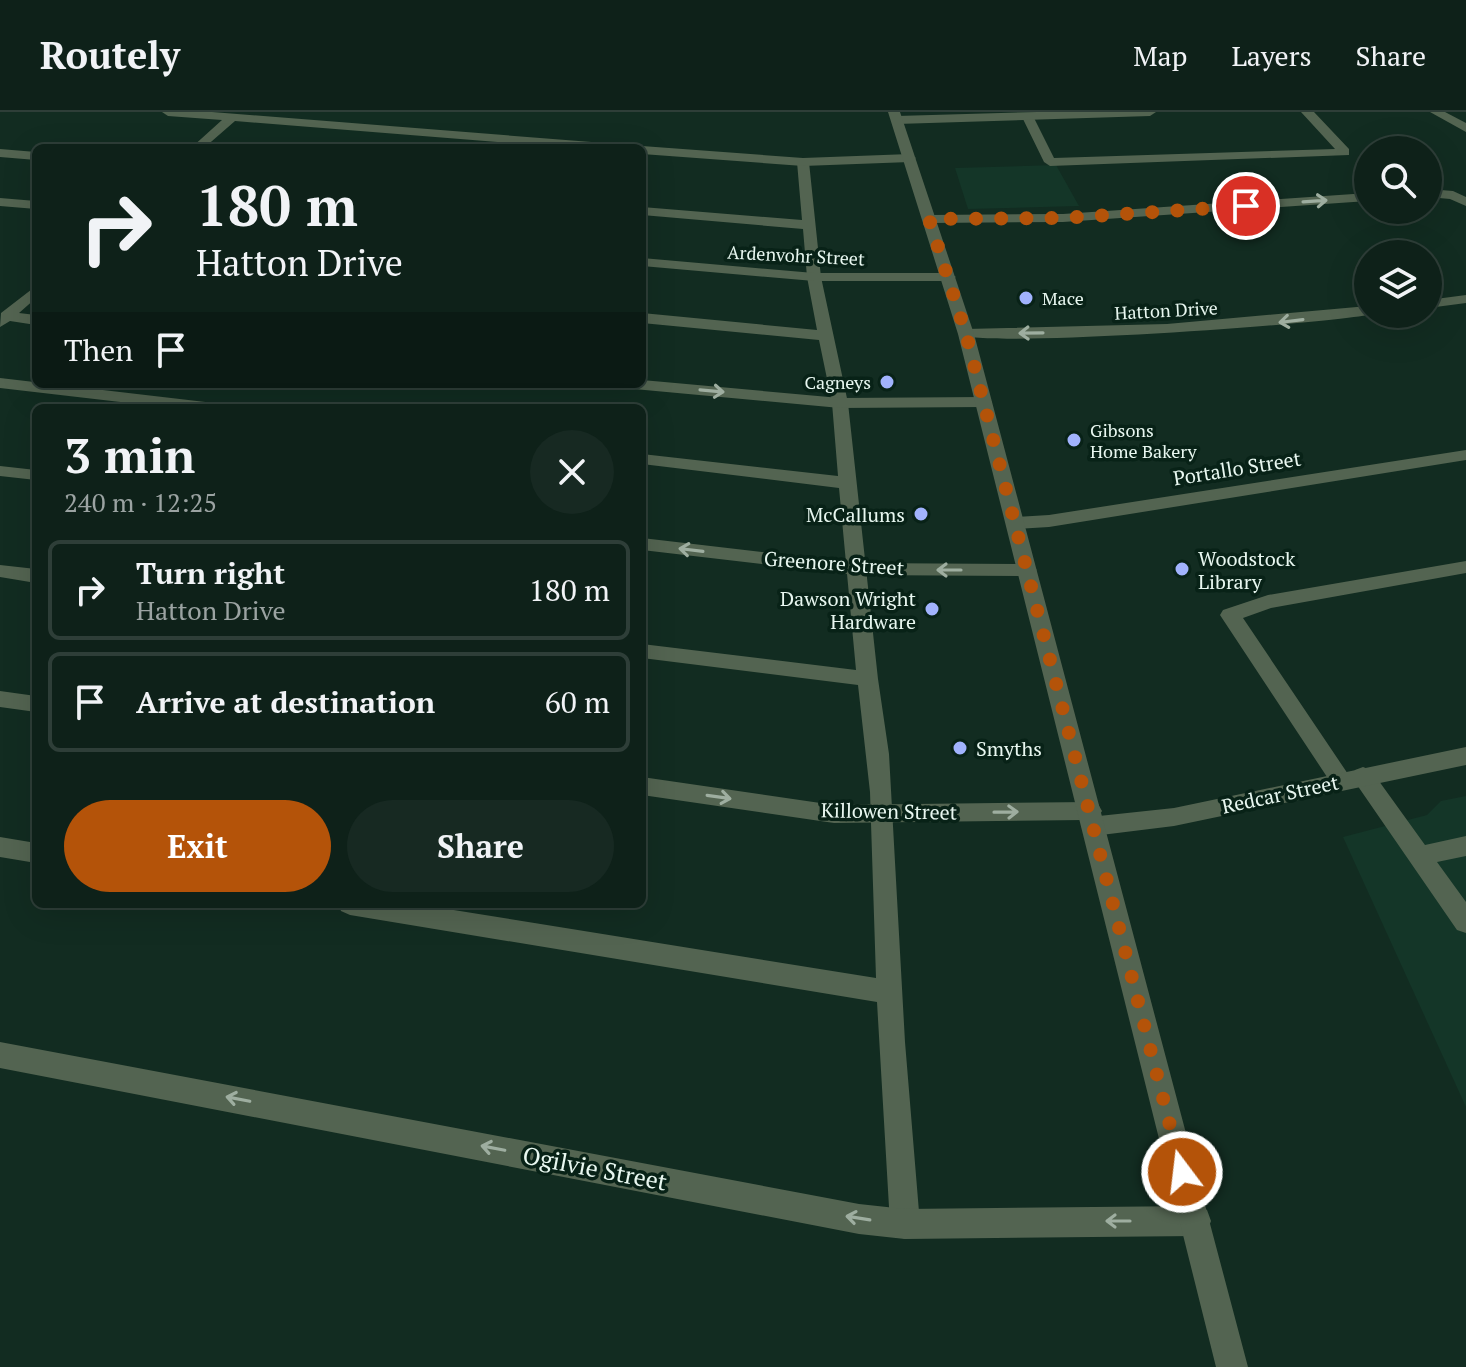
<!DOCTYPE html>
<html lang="en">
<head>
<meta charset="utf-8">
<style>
  body { margin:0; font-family:"PT Serif",serif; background:#172922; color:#f1f3f6; height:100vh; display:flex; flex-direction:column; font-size:30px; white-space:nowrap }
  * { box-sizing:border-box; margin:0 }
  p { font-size:26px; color:#9ba3a2 }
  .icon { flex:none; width:44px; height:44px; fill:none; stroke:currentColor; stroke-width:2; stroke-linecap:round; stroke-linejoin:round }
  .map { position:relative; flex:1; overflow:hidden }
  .side { position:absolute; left:32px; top:292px; width:614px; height:504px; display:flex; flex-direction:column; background:#0e2119; border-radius:12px; box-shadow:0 8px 32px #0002,0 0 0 2px #2e3e38 }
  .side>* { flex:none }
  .top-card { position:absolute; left:32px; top:32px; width:614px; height:244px; border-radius:12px; box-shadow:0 8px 32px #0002,0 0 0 2px #2e3e38; background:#0e2119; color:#f1f3f6; overflow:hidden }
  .fabs { position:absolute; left:1354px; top:24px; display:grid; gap:16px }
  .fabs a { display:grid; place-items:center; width:88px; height:88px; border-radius:50%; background:#0e2119; box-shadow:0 8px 32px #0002,0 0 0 2px #2e3e38; font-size:40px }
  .pin { position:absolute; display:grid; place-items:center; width:68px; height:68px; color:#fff; margin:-34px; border:4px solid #fff; border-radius:50%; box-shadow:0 2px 8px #0007 }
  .me { position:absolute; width:88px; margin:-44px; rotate:345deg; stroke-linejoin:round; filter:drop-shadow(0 0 6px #0008) }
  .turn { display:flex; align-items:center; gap:28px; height:168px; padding:0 32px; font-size:36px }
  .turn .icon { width:104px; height:104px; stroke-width:2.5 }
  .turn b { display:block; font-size:56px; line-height:68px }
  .then { display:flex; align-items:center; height:76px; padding:0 32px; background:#0003; gap:16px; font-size:30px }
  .round { display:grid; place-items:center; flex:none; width:84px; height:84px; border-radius:42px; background:#172922 }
  .head { display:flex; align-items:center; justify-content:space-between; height:136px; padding:0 32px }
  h1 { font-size:48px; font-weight:600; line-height:60px }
  .button { display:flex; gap:16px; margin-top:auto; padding:16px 32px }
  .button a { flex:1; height:92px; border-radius:48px; background:#b45309; color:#fff; font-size:32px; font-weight:600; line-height:92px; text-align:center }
  .button a+a { background:#172922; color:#f1f3f6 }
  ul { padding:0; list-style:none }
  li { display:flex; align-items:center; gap:24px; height:100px; margin:0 16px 12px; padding:0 16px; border:4px solid #2e3e38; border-radius:12px }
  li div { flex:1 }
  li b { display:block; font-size:30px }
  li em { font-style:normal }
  header { display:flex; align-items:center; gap:48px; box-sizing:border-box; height:112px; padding:0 40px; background:#0e2119; border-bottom:2px solid #2e3e38 }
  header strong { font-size:38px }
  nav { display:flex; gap:44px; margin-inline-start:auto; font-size:28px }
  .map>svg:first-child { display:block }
  .built { fill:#143628 }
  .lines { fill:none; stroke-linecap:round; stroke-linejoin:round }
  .service { fill:#536451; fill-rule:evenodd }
  .minor { fill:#536451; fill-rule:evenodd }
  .tertiary { fill:#536451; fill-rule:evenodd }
  .oneway { stroke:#9eaea0 }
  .route { stroke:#b45309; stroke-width:14; stroke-dasharray:0 25.2 }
  .poi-dot { fill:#a1b3fd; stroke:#082217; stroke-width:3 }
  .labels { text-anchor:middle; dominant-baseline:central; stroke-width:7; stroke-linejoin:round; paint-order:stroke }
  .far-street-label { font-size:18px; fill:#e8f7f0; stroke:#082217 }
  .far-poi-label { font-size:18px; fill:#e8f7f0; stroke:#082217; text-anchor:start }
  .street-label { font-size:20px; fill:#e8f7f0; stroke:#082217 }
  .poi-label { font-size:20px; fill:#e8f7f0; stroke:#082217; text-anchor:end }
  .near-street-label { font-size:24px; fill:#e8f7f0; stroke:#082217 }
</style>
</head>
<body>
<header>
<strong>Routely</strong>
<nav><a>Map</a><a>Layers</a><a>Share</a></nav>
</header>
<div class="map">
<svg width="1466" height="1255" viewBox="0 0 1466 1255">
  <rect width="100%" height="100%" fill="#122c21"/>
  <g class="built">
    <path d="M1056,53l23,41 -111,3 -13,-41z"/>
    <path d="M1466,684v311l-123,-270 84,-22 14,-14z"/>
  </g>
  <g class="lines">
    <g class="service">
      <path d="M1301,0h13l35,37v6l-299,11 -6,-4 -22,-45 10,-3 22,44 281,-9z"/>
      <path d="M1430,0h15l21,11v9z"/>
      <path d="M0,37l36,3v8l-36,-3z"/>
      <path d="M803,46l6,4 12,115 27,126 30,276 11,75 16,288 15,182 -4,11 -11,4 -11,-4 -4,-11 -13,-222 -527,-87 -9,-4 -3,-7h78l460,74 -6,-186 -12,-107 -216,-27v-14l214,26 -17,-182 -197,-24v-10l196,22 -6,-73 -13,-63 -177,-17v-10l175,17 -10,-53 -4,-48 -161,-14v-8l160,13 -5,-58z"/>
      <path d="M0,266l214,25 8,5h-50l-172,-20z"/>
      <path d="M1466,449v12l-195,35 -28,10 109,162 -3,6 -8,3 -8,-3 -113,-171 3,-5 45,-15z"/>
      <path d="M0,453l36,4v14l-36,-6z"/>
      <path d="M1363,655l8,3 54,75 41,-9v20l-29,6 29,40v31l-9,-3 -102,-148 -3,-6 3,-6z"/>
      <path d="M0,725l36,6v20l-36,-6z"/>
    </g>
    <g class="minor">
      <path d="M162,0h50l405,32 6,4h-52l-336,-27 -31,27h-13l31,-28 -54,-4z"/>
      <path d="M1037,0h119l-6,4 -253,8 -6,-4 6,-4z"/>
      <path d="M642,34l161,12 107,-4 6,4 -6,4 -107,4 -161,-12v-6h-5z"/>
      <path d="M1428,77l25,2 13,6v9l-16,-7 -22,-2z"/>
      <path d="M1368,81v8l-305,21 -134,1 -7,-4 7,-4 134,-1z"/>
      <path d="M0,86l36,3v8l-36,-3z"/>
      <path d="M642,146l172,15h135l7,4 -7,4h-135l-172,-15z"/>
      <path d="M36,174v12l-17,15 17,2v10l-26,-4 -10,6 1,-14z"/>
      <path d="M1466,183v8l-38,5v-8z"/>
      <path d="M1368,194v8h5c-42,10 -397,35 -415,20l8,-5 201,-5z"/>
      <path d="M642,268l198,18 144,-1 8,5 -8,5 -144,1 -206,-19 -8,-5h16z"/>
      <path d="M1466,338v10l-417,67 -34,2 -9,-6 9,-6 34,-2z"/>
      <path d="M0,354l36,4v10l-36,-4z"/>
      <path d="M642,426l215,25 170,1 10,6 -10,6 -170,-1 -215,-25z"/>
      <path d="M0,579l36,5v16l-36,-5z"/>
      <path d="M1466,635v18l-292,61 -81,10 -8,-3 -4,-7 3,-6 -250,3 -192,-28v-18l192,28 256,-3 8,2 4,7 -3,5 75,-8z"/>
      <path d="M0,930l859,162 46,5 291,-3 11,4 4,11 -4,11 -11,4 -291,3 -46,-5 -859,-166z"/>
    </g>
    <path class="tertiary" d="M888,0h12l74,222 274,1033h-32l-258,-1033z"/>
  </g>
  <defs><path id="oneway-shaft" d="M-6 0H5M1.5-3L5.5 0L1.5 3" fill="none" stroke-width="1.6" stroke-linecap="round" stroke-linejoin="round" transform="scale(2)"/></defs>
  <g class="oneway">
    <use href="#oneway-shaft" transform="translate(1315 89) rotate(-4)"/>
    <use href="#oneway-shaft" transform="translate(1291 209) rotate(173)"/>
    <use href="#oneway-shaft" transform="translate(1031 221) rotate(179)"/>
    <use href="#oneway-shaft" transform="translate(712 279) rotate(5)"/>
    <use href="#oneway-shaft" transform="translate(691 438) rotate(-173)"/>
    <use href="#oneway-shaft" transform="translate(949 458) rotate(-180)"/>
    <use href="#oneway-shaft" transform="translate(719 685) rotate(8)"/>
    <use href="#oneway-shaft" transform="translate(1006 700) rotate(-1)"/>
    <use href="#oneway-shaft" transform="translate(238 987) rotate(-169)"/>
    <use href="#oneway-shaft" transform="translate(493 1036) rotate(-169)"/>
    <use href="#oneway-shaft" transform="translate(858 1106) rotate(-171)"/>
    <use href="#oneway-shaft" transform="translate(1118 1109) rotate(-180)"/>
  </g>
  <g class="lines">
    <path class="route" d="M1182,1060l-216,-838 -37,-115 134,-1 183,-12"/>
  </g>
  <g class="poi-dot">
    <circle cx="1026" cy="186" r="8"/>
    <circle cx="887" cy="270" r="8"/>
    <circle cx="1074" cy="328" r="8"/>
    <circle cx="921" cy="402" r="8"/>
    <circle cx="1182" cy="457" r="8"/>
    <circle cx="932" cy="497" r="8"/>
    <circle cx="960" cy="636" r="8"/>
  </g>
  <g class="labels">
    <g class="far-street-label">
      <text transform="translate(796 143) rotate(3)">Ardenvohr Street</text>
      <text transform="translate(1166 198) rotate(-3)">Hatton Drive</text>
    </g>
    <g class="far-poi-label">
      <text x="1042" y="186">Mace</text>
      <text x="871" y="270" text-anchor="end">Cagneys</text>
      <text x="1090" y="318">Gibsons<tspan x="1090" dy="21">Home Bakery</tspan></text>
    </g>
    <g class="street-label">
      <text transform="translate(1237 356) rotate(-9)">Portallo Street</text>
      <text transform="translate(834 451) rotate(4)">Greenore Street</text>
      <text transform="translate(1280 682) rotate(-12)">Redcar Street</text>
      <text transform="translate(889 699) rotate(1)">Killowen Street</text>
    </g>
    <g class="poi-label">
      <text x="905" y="402">McCallums</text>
      <text x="1198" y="446" text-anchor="start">Woodstock<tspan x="1198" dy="23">Library</tspan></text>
      <text x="916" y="486">Dawson Wright<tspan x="916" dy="23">Hardware</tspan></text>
      <text x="976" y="636" text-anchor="start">Smyths</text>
    </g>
    <g class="near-street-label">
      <text transform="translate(595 1056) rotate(11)">Ogilvie Street</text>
    </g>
  </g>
</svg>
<div class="fabs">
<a><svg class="icon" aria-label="search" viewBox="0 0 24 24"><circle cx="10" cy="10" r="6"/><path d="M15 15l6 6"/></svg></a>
<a><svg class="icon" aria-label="layers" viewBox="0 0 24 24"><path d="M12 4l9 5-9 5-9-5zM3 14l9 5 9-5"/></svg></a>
</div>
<div class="pin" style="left:1246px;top:94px;background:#d93025"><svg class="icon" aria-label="arrive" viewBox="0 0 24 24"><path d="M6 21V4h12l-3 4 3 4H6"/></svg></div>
<svg class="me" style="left:1182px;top:1060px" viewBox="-20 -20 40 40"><circle r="17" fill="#b45309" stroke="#fff" stroke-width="3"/><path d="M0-11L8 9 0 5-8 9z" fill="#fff"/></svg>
<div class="top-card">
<div class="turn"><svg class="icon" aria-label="right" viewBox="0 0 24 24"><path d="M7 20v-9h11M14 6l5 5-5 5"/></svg><div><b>180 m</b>Hatton Drive</div></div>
<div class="then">Then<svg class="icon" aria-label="arrive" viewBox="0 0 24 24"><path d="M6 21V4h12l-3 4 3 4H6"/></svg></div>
</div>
<section class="side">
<div class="head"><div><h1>3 min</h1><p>240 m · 12:25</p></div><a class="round"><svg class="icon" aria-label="close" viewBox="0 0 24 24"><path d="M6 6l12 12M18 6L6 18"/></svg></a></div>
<ul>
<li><svg class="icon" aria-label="right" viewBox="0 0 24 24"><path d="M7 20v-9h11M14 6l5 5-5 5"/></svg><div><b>Turn right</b><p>Hatton Drive</p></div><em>180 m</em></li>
<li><svg class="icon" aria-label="arrive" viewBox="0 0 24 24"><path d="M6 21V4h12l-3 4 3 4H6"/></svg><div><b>Arrive at destination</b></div><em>60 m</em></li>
</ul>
<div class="button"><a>Exit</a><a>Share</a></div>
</section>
</div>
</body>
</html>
